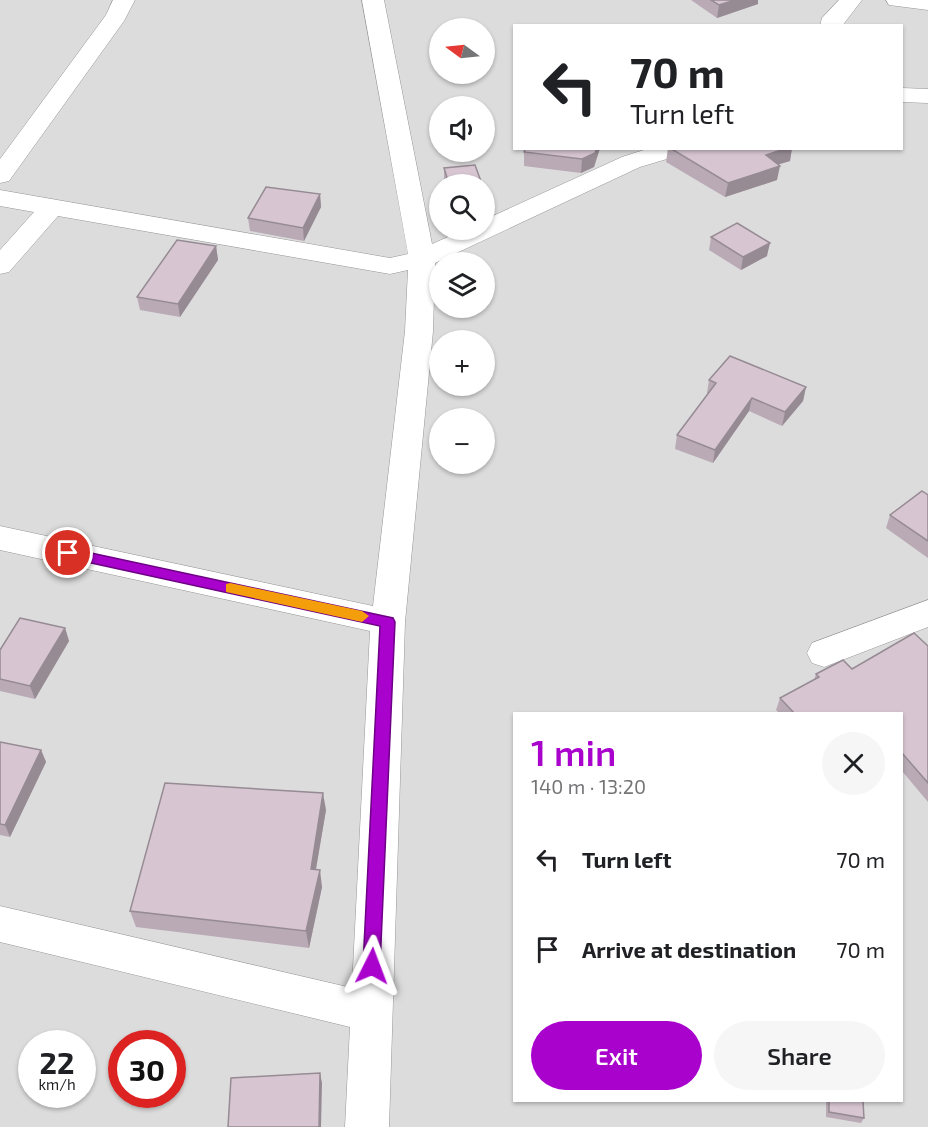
<!DOCTYPE html>
<html lang="en">
<head>
<meta charset="utf-8">
<style>
  body { margin:0; font-family:"Exo 2",sans-serif; background:#f6f6f6; color:#202124; height:100vh; display:flex; flex-direction:column; font-size:22px; white-space:nowrap }
  * { box-sizing:border-box; margin:0 }
  p { font-size:20px; color:#757577 }
  .icon { flex:none; width:33px; height:33px; fill:none; stroke:currentColor; stroke-width:2; stroke-linecap:round; stroke-linejoin:round }
  .map { position:relative; flex:1; overflow:hidden }
  .side { position:absolute; left:513px; top:712px; width:390px; height:390px; display:flex; flex-direction:column; background:#fff; border-radius:0px; box-shadow:0 2px 4px #0004 }
  .side>* { flex:none }
  .hud { position:absolute; left:513px; top:24px; width:390px; height:126px; border-radius:0px; box-shadow:0 2px 4px #0004; background:#fff; color:#202124; overflow:hidden }
  .needle { width:39px; rotate:285deg }
  .controls { position:absolute; left:429px; top:18px; display:grid; gap:12px }
  .controls a { display:grid; place-items:center; width:66px; height:66px; border-radius:50%; background:#fff; box-shadow:0 2px 4px #0004; font-size:30px }
  .speed { position:absolute; left:18px; top:1030px; display:flex; gap:12px; font-size:30px; font-weight:700; text-align:center }
  .speed>* { display:grid; place-content:center; width:78px; height:78px; border-radius:50%; background:#fff; box-shadow:0 2px 4px #0004; line-height:1 }
  .speed small { font-size:15px; font-weight:400 }
  .speed .limit { border:9px solid #d22; background:#fff; color:#111 }
  .pin { position:absolute; display:grid; place-items:center; width:51px; height:51px; color:#fff; margin:-26px; border:3px solid #fff; border-radius:50%; box-shadow:0 2px 6px #0007 }
  .me { position:absolute; width:66px; margin:-33px; rotate:3deg; stroke-linejoin:round; filter:drop-shadow(0 0 4px #0008) }
  .turn { display:flex; align-items:center; gap:21px; height:126px; padding:0 18px; font-size:27px }
  .turn .icon { width:78px; height:78px; stroke-width:2.5 }
  .turn b { display:block; font-size:42px; line-height:51px }
  .round { display:grid; place-items:center; flex:none; width:63px; height:63px; border-radius:32px; background:#f6f6f6 }
  .head { display:flex; align-items:center; justify-content:space-between; height:102px; padding:0 18px }
  h1 { font-size:36px; font-weight:600; line-height:45px; color:#a902cd }
  .primary-button { display:flex; gap:12px; margin-top:auto; padding:12px 18px }
  .primary-button a { flex:1; height:69px; border-radius:36px; background:#a902cd; color:#fff; font-size:24px; font-weight:600; line-height:69px; text-align:center }
  .primary-button a+a { background:#f6f6f6; color:#202124 }
  ul { padding:0; list-style:none }
  li { display:flex; align-items:center; gap:18px; height:90px; padding:0 18px }
  li div { flex:1 }
  li b { display:block; font-size:22px }
  li em { font-style:normal }
  .map>svg:first-child { display:block }
  .residential { fill:#dddcdd; fill-rule:evenodd }
  .lines { fill:none; stroke-linecap:round; stroke-linejoin:round }
  .minor-casing { stroke:#969696; stroke-width:1 }
  .minor { fill:#fff; fill-rule:evenodd }
  .wall { fill:#b9aab5 }
  .shaded-wall { fill:#968b93 }
  .building { fill:#d7c6d2; stroke:#968b93; stroke-width:1.5 }
  .route { fill:#a902cd; stroke:#6e0185; stroke-width:1.5 }
  .slow { fill:#f59e0b }
</style>
</head>
<body>
<div class="map">
<svg width="928" height="1127" viewBox="0 0 928 1127">
  <rect width="100%" height="100%" fill="#f0e6eb"/>
  <path class="residential" d="M0,0h928v1127h-928zM514,26h388v122h-388zM440,28h44v46h-44zM440,106h44v46h-44zM440,184h44v46h-44zM440,262h44v46h-44zM440,340h44v46h-44zM440,418h44v46h-44zM514,714h388v387h-388zM32,1044h50v51h-50zM122,1044h50v51h-50z"/>
  <g class="lines">
    <g class="minor-casing">
      <g id="minor">
        <path d="M113,0h22l-11,21 -115,160 -9,2v-24l106,-144z"/>
        <path d="M362,0h22l48,244 32,-14h20v-10l138,-63 28,-9h40l-3,5 -47,14 -205,96 -2,68 -28,291 -16,505h-44l5,-100 -350,-85v-36l352,82 18,-357 -370,-81v-24l373,80 32,-275 3,-61 -18,4 -332,-58 -49,56 -9,2v-24l34,-38 -34,-6v-16l390,68 18,-4z"/>
        <path d="M839,0h23l-20,26h-22l2,-8z"/>
        <path d="M886,0h42v10l-39,-5z"/>
        <path d="M902,88l26,1v14l-26,-1z"/>
        <path d="M928,600v27l-104,40 -12,-4 -5,-10 5,-10z"/>
      </g>
    </g>
    <use href="#minor" class="minor"/>
  </g>
  <g class="wall">
    <path d="M691,0h67v4l-41,14z"/>
    <path d="M526,148h74l-6,19 -13,6 -57,-7v-14z"/>
    <path d="M668,148h124l-2,13 -12,3 -1,16 -52,17 -59,-35z"/>
    <path d="M444,168l38,16h-37l-1,-3z"/>
    <path d="M484,191l3,7v13h-3z"/>
    <path d="M320,194l1,13 -17,34 -54,-10 -2,-13z"/>
    <path d="M711,237l56,19 -26,14 -32,-20z"/>
    <path d="M216,246l2,14 -38,57 -40,-7 -3,-13z"/>
    <path d="M709,380l97,7 -3,14 -21,25 -33,-15 -36,52 -38,-14 2,-14 31,-41 -1,-1z"/>
    <path d="M928,495v63l-42,-30 4,-13z"/>
    <path d="M65,628l4,13 -34,58 -35,-8v-41z"/>
    <path d="M928,646v156l-26,-31v-57h-122l-4,-4 4,-12 34,-18 2,-6 36,-5z"/>
    <path d="M0,742l41,8 5,12 -36,75 -10,-2z"/>
    <path d="M326,810l-10,59 6,18 -13,61 -173,-21 -6,-16z"/>
    <path d="M826,1101h37l1,17 -3,5 -35,-6z"/>
  </g>
  <g class="shaded-wall">
    <path d="M735,0h23v4l-41,14 2,-13z"/>
    <path d="M597,148h3l-6,19 -13,6 1,-14z"/>
    <path d="M787,148h5l-2,13 -26,8 2,-14z"/>
    <path d="M780,166l-3,14 -52,17 3,-14z"/>
    <path d="M320,194l1,13 -17,34 -1,-13z"/>
    <path d="M770,243l-3,13 -26,14 2,-13z"/>
    <path d="M216,246l2,14 -38,57 -2,-13z"/>
    <path d="M806,387l-3,14 -21,25 3,-14z"/>
    <path d="M752,398l-3,13 -36,52 2,-13z"/>
    <path d="M65,628l4,13 -34,58 -5,-13z"/>
    <path d="M41,750l5,12 -36,75 -5,-12z"/>
    <path d="M323,793l3,17 -13,76 -2,-17z"/>
    <path d="M320,870l2,17 -13,61 -3,-17z"/>
    <path d="M320,1073l2,10 -1,44h-2z"/>
  </g>
  <g class="building">
    <path d="M711,0h24l-16,5z"/>
    <path d="M526,148h71l-2,5 -13,6 -58,-7z"/>
    <path d="M670,148h117l-21,7 14,11 -52,17z"/>
    <path d="M475,165l7,19h-33l-5,-16z"/>
    <path d="M266,187l54,7 -17,34 -55,-10z"/>
    <path d="M737,223l33,20 -27,14 -32,-20z"/>
    <path d="M177,240l39,6 -38,58 -41,-7z"/>
    <path d="M730,356l76,31 -21,25 -33,-14 -37,52 -38,-15 39,-52 -7,-3z"/>
    <path d="M922,491l6,4v46l-38,-26z"/>
    <path d="M20,618l45,10 -35,58 -30,-7v-29z"/>
    <path d="M914,633l14,13v137l-26,-30v-39h-107l-15,-16 39,-21 -3,-3 27,-14 9,9z"/>
    <path d="M0,742l41,8 -36,75 -5,-1z"/>
    <path d="M165,783l158,10 -12,76 9,1 -14,61 -176,-20z"/>
    <path d="M320,1073l-1,54h-91l3,-49z"/>
    <path d="M829,1101h34l1,17 -35,-6z"/>
  </g>
  <path class="route" d="M68,548l325,70 2,4 -15,344 -2,6 -6,2 -6,-2 -3,-6 17,-340 -316,-69 -2,-4z"/>
  <path class="slow" d="M230,583l132,28 7,5 -7,6 -136,-30v-8z"/>
</svg>
<div class="controls">
<a><svg class="needle" viewBox="-14 -14 28 28"><path d="M0-13l5 13h-10z" fill="#e53935"/><path d="M0 13l5-13h-10z" fill="#757577"/></svg></a>
<a><svg class="icon" aria-label="sound" viewBox="0 0 24 24"><path d="M4 9h4l5-4v14l-5-4H4zM17 9q2 3 0 6"/></svg></a>
<a><svg class="icon" aria-label="search" viewBox="0 0 24 24"><circle cx="10" cy="10" r="6"/><path d="M15 15l6 6"/></svg></a>
<a><svg class="icon" aria-label="layers" viewBox="0 0 24 24"><path d="M12 4l9 5-9 5-9-5zM3 14l9 5 9-5"/></svg></a>
<a>+</a>
<a>−</a>
</div>
<div class="speed"><div>22<small>km/h</small></div><div class="limit">30</div></div>
<div class="pin" style="left:68px;top:553px;background:#d93025"><svg class="icon" aria-label="arrive" viewBox="0 0 24 24"><path d="M6 21V4h12l-3 4 3 4H6"/></svg></div>
<svg class="me" style="left:372px;top:966px" viewBox="-20 -20 40 40"><path d="M0-17L14 15 0 8-14 15z" fill="#a902cd" stroke="#fff" stroke-width="4"/></svg>
<div class="hud">
<div class="turn"><svg class="icon" aria-label="left" viewBox="0 0 24 24"><path d="M17 20v-9H6M10 6l-5 5 5 5"/></svg><div><b>70 m</b>Turn left</div></div>
</div>
<section class="side">
<div class="head"><div><h1>1 min</h1><p>140 m · 13:20</p></div><a class="round"><svg class="icon" aria-label="close" viewBox="0 0 24 24"><path d="M6 6l12 12M18 6L6 18"/></svg></a></div>
<ul>
<li><svg class="icon" aria-label="left" viewBox="0 0 24 24"><path d="M17 20v-9H6M10 6l-5 5 5 5"/></svg><div><b>Turn left</b></div><em>70 m</em></li>
<li><svg class="icon" aria-label="arrive" viewBox="0 0 24 24"><path d="M6 21V4h12l-3 4 3 4H6"/></svg><div><b>Arrive at destination</b></div><em>70 m</em></li>
</ul>
<div class="primary-button"><a>Exit</a><a>Share</a></div>
</section>
</div>
</body>
</html>
